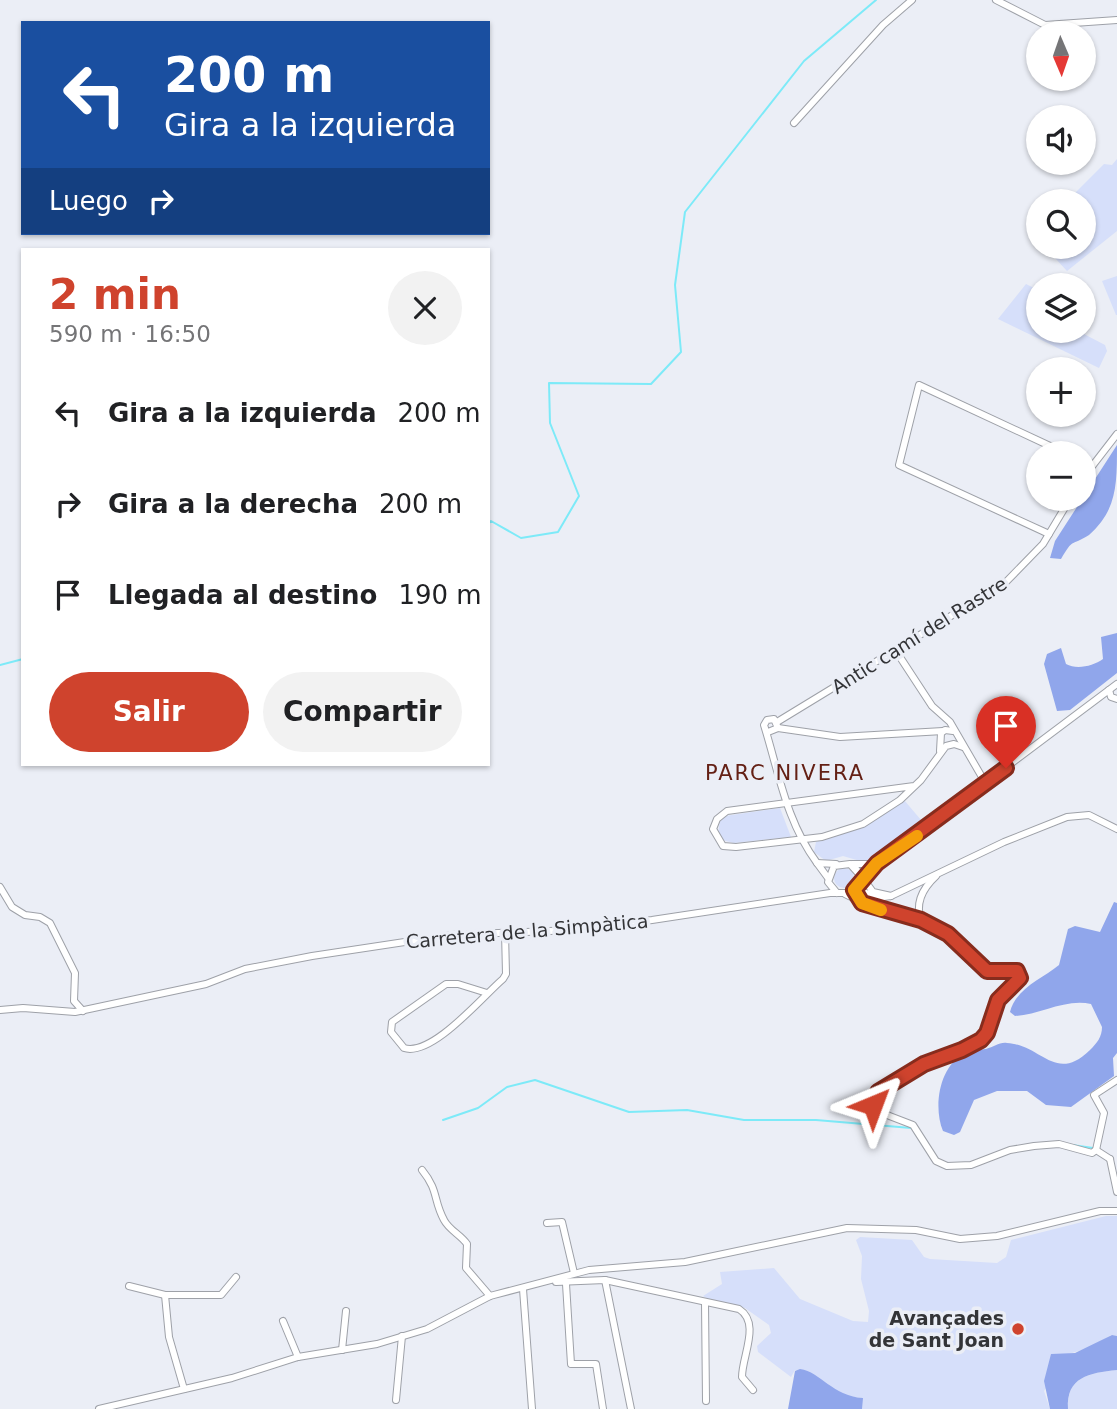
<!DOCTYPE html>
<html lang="es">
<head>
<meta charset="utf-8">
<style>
  body { margin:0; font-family:"DejaVu Sans",sans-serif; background:#f2f2f2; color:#202124; height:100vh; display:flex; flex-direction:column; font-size:26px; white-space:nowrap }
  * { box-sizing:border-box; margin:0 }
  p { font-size:23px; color:#757577 }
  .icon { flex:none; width:38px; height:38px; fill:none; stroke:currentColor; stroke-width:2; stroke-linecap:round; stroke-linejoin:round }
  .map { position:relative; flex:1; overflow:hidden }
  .drawer { position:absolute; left:21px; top:248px; width:469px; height:518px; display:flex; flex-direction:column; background:#fff; border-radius:0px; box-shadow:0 2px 5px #0004 }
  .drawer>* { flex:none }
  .banner { position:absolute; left:21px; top:21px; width:469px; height:214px; border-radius:0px; box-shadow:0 2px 5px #0004; background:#1a4fa0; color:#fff; overflow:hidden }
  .needle { width:46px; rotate:178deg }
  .tools { position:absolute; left:1026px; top:21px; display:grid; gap:14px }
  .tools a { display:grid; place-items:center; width:70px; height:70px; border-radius:50%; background:#fff; box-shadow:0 2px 5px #0004; font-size:35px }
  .pin { position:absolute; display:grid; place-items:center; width:60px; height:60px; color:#fff; margin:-72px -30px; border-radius:50% 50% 50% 0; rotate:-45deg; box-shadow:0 0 7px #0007 }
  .pin .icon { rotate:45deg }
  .me { position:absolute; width:77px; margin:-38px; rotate:44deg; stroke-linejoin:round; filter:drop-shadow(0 0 5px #0008) }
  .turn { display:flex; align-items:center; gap:24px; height:147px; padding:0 28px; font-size:32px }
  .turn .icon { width:91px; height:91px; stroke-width:2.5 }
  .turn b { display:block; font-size:49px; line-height:60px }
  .then { display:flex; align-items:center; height:66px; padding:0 28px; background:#0003; gap:14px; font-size:26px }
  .round { display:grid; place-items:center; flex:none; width:74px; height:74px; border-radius:37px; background:#f2f2f2 }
  .overview { display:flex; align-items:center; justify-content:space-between; height:119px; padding:0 28px }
  h1 { font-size:42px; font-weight:700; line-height:52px; color:#cf432d }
  .button { display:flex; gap:14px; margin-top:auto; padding:14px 28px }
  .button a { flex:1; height:80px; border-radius:42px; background:#cf432d; color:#fff; font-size:28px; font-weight:700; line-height:80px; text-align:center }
  .button a+a { background:#f2f2f2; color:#202124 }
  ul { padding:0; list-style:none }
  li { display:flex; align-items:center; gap:21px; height:91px; padding:0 28px }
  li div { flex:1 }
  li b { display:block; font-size:26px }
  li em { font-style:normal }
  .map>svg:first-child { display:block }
  .green { fill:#d6dffa }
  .forest { fill:#90a6eb }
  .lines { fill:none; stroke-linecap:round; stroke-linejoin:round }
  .stream { stroke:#7deaf8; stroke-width:2 }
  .street-casing { stroke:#9ea1a8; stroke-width:8 }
  .street { stroke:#fff; stroke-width:6 }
  .route-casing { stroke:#872c1d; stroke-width:18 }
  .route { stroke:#cf432d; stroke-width:12 }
  .slow { stroke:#f59e0b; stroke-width:12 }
  .poi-dot { fill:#cf432d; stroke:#ebeef6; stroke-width:2.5 }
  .labels { text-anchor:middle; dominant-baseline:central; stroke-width:7; stroke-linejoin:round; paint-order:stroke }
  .street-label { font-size:19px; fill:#333437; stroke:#ebeef6 }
  .poi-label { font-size:19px; font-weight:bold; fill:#333437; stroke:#ebeef6; text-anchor:end }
  .neighbourhood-label { font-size:21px; letter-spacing:2px; fill:#642015; stroke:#ebeef6 }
</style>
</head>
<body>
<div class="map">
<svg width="1117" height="1409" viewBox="0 0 1117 1409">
  <rect width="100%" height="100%" fill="#ebeef6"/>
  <g class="green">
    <path d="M1117,159v72l-50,40 -22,-24h38v-46h-16l37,-37 8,1z"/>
    <path d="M1117,276v39h-1l-14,-34z"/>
    <path d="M1026,284l12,6v41h45l-1,2 23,12 2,6 -8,17 -101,-49z"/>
    <path d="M904,800l17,20 -51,40 -10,1 -17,-5 -17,5 -12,-9 2,-10 53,-18z"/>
    <path d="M780,808l11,29 -57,6 -12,-3 -4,-7 2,-12 5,-5z"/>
    <circle cx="844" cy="878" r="10"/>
    <path d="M1106,1216h11v120l-6,-1 -20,12 -22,7 -25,37 6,18h-188v-11c-25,-2 -44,-19 -67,-28l-4,7 -33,-25 -1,-6 14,-13 -2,-8 -24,-17 -36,-8 -6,-4 19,-12 -2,-12 54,-4 26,31 53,22 15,1 1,-11 -8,-32 1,-23 -6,-16 4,-3 52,3 12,17 6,2 67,4 9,-6 5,-17z"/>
    <path d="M1117,1370v39h-49c-2,-32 21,-36 49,-39z"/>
  </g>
  <g class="forest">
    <path d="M1117,445c0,40 0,65 -28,90 -19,12 -15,2 -28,24l-11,-1 5,-17z"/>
    <path d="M1117,633v40l-47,37 -13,1 -13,-47 3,-10 14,-6 5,16c11,6 27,2 37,-5l-2,-22z"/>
    <path d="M1114,902l3,1v150l-4,5 1,18 -43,31 -25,-2 -19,-14h-30l-23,9 -14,32 -6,3 -11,-4c-10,-24 -4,-65 22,-78 6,-3 14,-3 21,-4 8,-2 13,-7 21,-6 35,2 48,41 83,7 7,-7 12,-13 12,-23l-11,-23c-25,-6 -52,11 -76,12l-5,-4c6,-24 32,-33 49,-47l9,-36 7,-3 25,6z"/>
    <path d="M1112,1335l5,1v34c-28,3 -51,7 -49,39h-18l-6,-28 7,-27 24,-1z"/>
    <path d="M800,1369c21,3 32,27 63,29l-1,11h-74l7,-38z"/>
  </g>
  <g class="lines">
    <g class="stream">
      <path d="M488,524l3,-3 30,17 37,-6 21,-36 -29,-73 -1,-40 102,1 30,-32 -6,-67 10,-73 119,-151 72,-61"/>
      <path d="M0,665l23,-6"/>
      <path d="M443,1120l35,-12 29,-21 28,-7 94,32 58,-2 57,10h72l95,8"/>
      <path d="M1072,1145l21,3"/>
    </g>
    <g class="street-casing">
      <g id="street">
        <path d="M996,0l49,25 72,-5"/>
        <path d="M794,123l89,-98 29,-25"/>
        <path d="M1083,478l34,-44"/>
        <path d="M1049,534l-150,-69 20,-80 146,68"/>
        <path d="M896,651l36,55 18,16 36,62"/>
        <path d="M1109,690l2,7 6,2"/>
        <path d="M777,722l228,-139 38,-39 27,-45"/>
        <path d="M778,728l62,9 103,-6"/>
        <path d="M768,732l10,-4 -4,-9 -7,1 -3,5c15,48 22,96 53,138"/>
        <path d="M940,751l1,-18 4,-3 8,1"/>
        <path d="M914,786l-187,25 -10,8 -4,10 10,17 13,1 86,-10 41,-13 37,-24 21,-20 25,-34 8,-2 9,3"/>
        <path d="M852,864h25"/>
        <path d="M828,878l-11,-15 19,1"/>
        <path d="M0,887l12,20 13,8 15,2 10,6 25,50 -1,28 9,10"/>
        <path d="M856,888l20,10 15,-2 -18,-4 -16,-22"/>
        <path d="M837,893l-9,-11 6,-16 16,-2 9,10"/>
        <path d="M845,894c32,17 72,19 102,39 15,10 26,27 40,38l25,-2 7,4 -1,9 -20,18 -11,33 -6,7 -19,10 -38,14 -46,28 -5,9 1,9 39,15 23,36 11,5 24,-1 39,-15 24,-4 25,-2 33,9 4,-3 14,9"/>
        <path d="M891,896l113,-54 63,-25 22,-2 28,14"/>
        <path d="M921,920c-6,-17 2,-32 15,-44"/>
        <path d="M487,993l-29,-9h-12l-54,38 -1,10 13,16c28,9 78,-51 99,-69l3,-5 -1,-42"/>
        <path d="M0,1010l23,-2 52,4 131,-28 39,-15 67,-13 139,-21 122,-5 79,-10 178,-27h19l28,-29 240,-180"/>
        <path d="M1096,1150l8,-37 -10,-18 23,-15"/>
        <path d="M1110,1159l7,33"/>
        <path d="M422,1170c17,21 11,30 22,50 5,10 17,15 23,24l-1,24 24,28"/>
        <path d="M547,1223l15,-1 12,51"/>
        <path d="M605,1280l26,129"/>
        <path d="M556,1282l49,-2 134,29c22,14 3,47 3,68l11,13"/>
        <path d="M566,1284l5,80h25l7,45"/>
        <path d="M129,1286l36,9h56l15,-18"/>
        <path d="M523,1289l9,120"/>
        <path d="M165,1295l4,42 15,52"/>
        <path d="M705,1302l1,99"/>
        <path d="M283,1321l15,36"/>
        <path d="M342,1350l4,-39"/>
        <path d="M396,1400l6,-64"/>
        <path d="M99,1409l133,-31 66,-21 79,-13 50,-15 63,-33 99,-26 96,-8 162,-34 69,2 44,9 37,-3 103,-25h17"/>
      </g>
    </g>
    <use href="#street" class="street"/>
  </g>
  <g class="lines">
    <g class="route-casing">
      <path id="route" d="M873,1105l5,-13 46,-28 38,-14 19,-10 6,-7 11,-33 22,-22 -3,-7h-30l-39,-37 -27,-14 -59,-17 -8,-13 23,-27 129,-95"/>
    </g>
    <use href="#route" class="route"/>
    <path class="slow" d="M881,910l-19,-7 -8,-13 23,-27 40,-27"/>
  </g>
  <circle class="poi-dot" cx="1018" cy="1329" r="7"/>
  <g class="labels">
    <g class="street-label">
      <text transform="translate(919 635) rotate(-32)">Antic camí del Rastre</text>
      <text transform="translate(527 931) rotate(-5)">Carretera de la Simpàtica</text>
    </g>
    <g class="poi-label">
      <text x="1004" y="1318">Avançades<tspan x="1004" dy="22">de Sant Joan</tspan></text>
    </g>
    <g class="neighbourhood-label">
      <text x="785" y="773">PARC NIVERA</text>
    </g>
  </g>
</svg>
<div class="tools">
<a><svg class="needle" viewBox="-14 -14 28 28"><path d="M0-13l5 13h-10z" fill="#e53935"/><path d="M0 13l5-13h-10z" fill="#757577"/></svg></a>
<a><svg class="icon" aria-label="sound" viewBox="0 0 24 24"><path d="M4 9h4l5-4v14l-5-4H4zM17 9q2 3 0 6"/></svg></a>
<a><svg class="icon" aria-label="search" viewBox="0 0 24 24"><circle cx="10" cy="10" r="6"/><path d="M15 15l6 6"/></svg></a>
<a><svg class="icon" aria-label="layers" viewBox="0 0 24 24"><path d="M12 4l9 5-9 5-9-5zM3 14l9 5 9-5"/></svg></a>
<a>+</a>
<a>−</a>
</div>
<div class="pin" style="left:1006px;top:768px;background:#d93025"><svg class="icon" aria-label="arrive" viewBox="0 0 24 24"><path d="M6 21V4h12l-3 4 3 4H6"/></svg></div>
<svg class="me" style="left:873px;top:1105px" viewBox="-20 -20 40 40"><path d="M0-17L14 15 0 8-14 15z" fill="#cf432d" stroke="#fff" stroke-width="4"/></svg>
<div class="banner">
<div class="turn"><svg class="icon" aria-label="left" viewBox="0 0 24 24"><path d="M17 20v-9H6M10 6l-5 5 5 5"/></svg><div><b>200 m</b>Gira a la izquierda</div></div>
<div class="then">Luego<svg class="icon" aria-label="right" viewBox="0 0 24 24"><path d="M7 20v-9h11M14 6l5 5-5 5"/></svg></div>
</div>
<section class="drawer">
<div class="overview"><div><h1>2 min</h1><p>590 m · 16:50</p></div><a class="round"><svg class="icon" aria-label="close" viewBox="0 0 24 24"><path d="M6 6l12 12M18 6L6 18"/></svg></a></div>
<ul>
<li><svg class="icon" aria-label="left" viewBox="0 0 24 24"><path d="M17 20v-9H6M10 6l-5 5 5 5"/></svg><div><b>Gira a la izquierda</b></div><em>200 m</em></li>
<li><svg class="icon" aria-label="right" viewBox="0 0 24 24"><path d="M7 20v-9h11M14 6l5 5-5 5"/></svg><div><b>Gira a la derecha</b></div><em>200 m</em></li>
<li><svg class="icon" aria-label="arrive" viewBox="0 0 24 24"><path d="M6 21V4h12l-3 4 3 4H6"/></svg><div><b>Llegada al destino</b></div><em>190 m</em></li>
</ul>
<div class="button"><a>Salir</a><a>Compartir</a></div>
</section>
</div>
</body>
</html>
